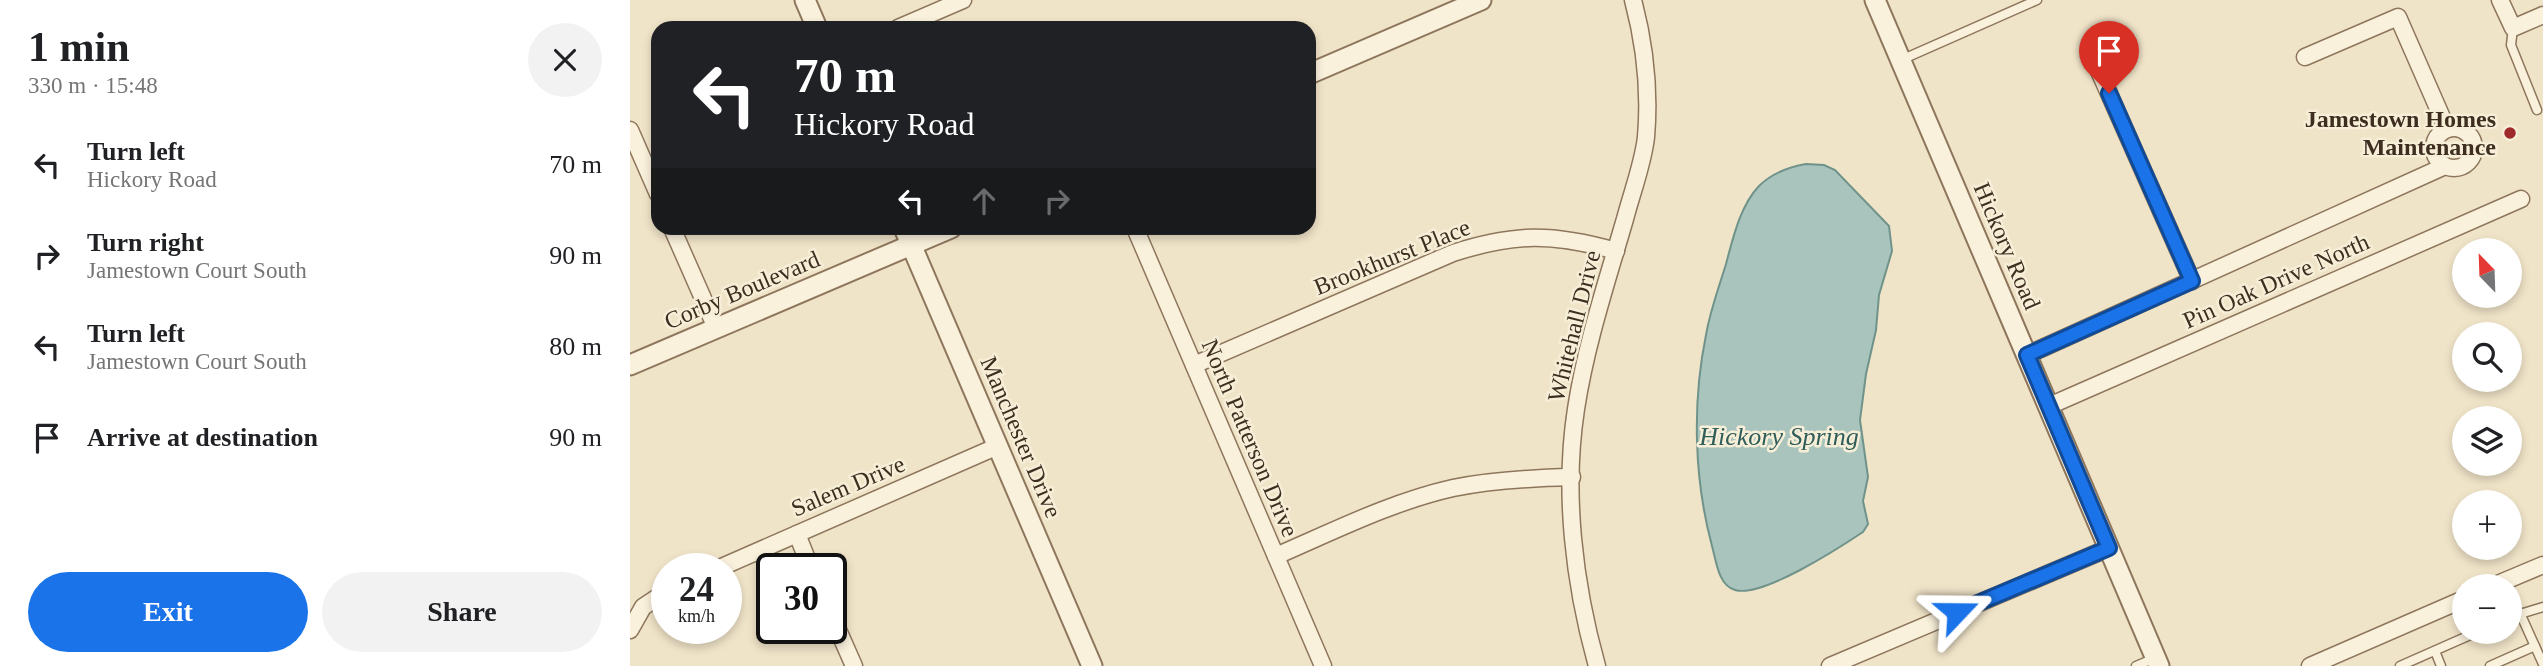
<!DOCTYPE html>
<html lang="en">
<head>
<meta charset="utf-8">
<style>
  body { margin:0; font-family:Georgia,serif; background:#f2f2f2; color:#202124; height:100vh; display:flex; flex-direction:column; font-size:26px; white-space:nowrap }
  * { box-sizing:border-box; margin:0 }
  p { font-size:23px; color:#757577 }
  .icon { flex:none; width:38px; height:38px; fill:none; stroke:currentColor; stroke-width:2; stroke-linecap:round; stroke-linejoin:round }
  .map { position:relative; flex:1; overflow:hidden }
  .drawer { display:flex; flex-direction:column; background:#fff; width:630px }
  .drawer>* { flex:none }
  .top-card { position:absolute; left:21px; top:21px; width:665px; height:214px; border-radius:21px; box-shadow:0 4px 10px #0003; background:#202124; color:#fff; overflow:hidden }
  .needle { width:46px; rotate:337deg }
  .buttons { position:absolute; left:1822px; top:238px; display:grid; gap:14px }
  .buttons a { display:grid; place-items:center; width:70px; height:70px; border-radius:50%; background:#fff; box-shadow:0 4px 10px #0003; font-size:35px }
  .speed { position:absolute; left:21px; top:553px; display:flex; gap:14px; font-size:35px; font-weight:700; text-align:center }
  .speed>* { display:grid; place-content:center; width:91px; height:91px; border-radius:50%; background:#fff; box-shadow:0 4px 10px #0003; line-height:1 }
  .speed small { font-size:18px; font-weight:400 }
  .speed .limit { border:4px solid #111; border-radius:10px; background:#fff; color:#111 }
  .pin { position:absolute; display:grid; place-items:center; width:60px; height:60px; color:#fff; margin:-72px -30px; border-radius:50% 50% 50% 0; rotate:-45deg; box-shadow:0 0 7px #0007 }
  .pin .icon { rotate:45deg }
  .me { position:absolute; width:77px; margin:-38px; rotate:67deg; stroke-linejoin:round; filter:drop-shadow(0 0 5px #0008) }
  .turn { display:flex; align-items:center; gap:24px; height:147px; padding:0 28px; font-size:32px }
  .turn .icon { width:91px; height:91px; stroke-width:2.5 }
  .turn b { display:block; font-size:49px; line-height:60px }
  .lanes { display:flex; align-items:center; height:66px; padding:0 28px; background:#0003; justify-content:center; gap:35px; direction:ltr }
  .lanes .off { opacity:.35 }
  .round { display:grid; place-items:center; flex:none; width:74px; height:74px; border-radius:37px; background:#f2f2f2 }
  .summary { display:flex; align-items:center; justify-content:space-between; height:119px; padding:0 28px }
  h1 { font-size:42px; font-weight:700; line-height:52px }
  .cta { display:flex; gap:14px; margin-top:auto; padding:14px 28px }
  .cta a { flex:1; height:80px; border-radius:42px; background:#1a73e8; color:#fff; font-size:28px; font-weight:700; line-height:80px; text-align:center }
  .cta a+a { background:#f2f2f2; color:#202124 }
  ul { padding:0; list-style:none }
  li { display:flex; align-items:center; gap:21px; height:91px; padding:0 28px }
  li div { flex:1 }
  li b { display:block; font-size:26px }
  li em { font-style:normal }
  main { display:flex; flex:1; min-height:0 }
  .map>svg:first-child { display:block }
  .water { fill:#a9c4bc; stroke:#6f938a; stroke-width:2 }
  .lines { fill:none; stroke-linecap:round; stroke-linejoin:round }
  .service-casing { stroke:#8d765c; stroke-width:11 }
  .minor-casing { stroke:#8d765c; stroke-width:19 }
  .tertiary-casing { stroke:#8d765c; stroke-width:23 }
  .service { stroke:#faf1dc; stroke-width:8 }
  .minor { stroke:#faf1dc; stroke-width:16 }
  .tertiary { stroke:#faf1dc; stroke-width:19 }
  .route-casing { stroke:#114b97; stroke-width:18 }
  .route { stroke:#1a73e8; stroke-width:12 }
  .poi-dot { fill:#9e2a2b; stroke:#f7eed8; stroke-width:2.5 }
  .labels { text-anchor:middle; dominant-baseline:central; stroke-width:5; stroke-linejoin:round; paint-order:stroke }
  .poi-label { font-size:24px; font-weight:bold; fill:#3d2e20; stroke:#f7eed8; text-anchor:end }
  .street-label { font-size:24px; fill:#3d2e20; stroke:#f7eed8 }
  .water-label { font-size:26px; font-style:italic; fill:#2f5d5a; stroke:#f7eed8 }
</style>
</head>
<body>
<main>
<section class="drawer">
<div class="summary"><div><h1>1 min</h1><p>330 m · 15:48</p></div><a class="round"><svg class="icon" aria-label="close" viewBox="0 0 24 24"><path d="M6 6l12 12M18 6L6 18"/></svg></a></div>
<ul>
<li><svg class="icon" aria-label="left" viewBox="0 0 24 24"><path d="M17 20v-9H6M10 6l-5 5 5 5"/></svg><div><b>Turn left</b><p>Hickory Road</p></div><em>70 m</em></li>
<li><svg class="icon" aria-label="right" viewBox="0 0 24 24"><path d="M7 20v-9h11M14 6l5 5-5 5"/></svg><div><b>Turn right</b><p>Jamestown Court South</p></div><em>90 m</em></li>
<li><svg class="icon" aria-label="left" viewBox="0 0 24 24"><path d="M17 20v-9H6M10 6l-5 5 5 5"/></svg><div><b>Turn left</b><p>Jamestown Court South</p></div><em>80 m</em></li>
<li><svg class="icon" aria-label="arrive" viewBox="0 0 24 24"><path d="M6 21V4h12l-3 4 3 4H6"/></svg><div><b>Arrive at destination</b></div><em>90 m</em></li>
</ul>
<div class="cta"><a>Exit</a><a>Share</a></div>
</section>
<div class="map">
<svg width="1913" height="666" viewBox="0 0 1913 666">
  <rect width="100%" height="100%" fill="#f0e4c8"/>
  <path class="water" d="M1176,164l18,1 11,5 54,56 3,25 -13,44 -3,35 -10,44 -6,46 8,57 -5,24 5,23 -5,8c-24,16 -101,66 -128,58 -17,-5 -19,-30 -23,-44 -18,-67 -20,-143 -6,-211 4,-24 13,-48 20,-71 7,-26 14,-58 33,-78 13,-13 30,-19 47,-22z"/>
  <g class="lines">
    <g class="service-casing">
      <g id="service">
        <path d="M1883,28l-2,17 26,65"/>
        <path d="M1271,60l136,-60"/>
        <path d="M1890,613l23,51"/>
        <path d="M1880,617l33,-10"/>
        <path d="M1805,651l6,15"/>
        <path d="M1506,666l19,-8"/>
        <path d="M1770,666l77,-34"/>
        <path d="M1860,666l45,-20"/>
      </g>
    </g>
    <g class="minor-casing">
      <g id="minor">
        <path d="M1870,0l13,28 30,-13"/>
        <path d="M268,28l65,-28"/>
        <path d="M1675,57l93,-40 49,112"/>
        <path d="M1469,71l93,210"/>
        <circle cx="1824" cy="148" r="20"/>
        <path d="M0,130l28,64"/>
        <path d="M42,228l44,100"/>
        <path d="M505,228l188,438"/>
        <path d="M1397,355l418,-189"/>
        <path d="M564,365l259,-112c62,-20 100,-20 163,-2"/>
        <path d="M1419,406l472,-207"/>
        <path d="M167,534l14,35"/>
        <path d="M646,556c58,-25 115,-54 177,-68 39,-8 79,-10 119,-11"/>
        <path d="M87,569l281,-123"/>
        <path d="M1863,586l50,-21"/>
        <path d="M201,614l23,52"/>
        <path d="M0,630l13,-23 24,-16"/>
        <path d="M967,666c-23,-82 -34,-173 -21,-257 10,-65 31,-128 49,-190 7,-27 18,-55 21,-82 4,-47 -1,-92 -13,-137"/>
        <path d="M1200,666l279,-118"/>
        <path d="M1680,666l154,-67"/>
      </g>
    </g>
    <g class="tertiary-casing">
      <g id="tertiary">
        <path d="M175,0l12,28"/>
        <path d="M1245,0l284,666"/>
        <path d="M679,74l172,-74"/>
        <path d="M274,228l188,438"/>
        <path d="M0,365l321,-137"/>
      </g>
    </g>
    <use href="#service" class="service"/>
    <use href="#minor" class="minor"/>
    <use href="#tertiary" class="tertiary"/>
  </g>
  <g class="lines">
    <g class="route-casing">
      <path id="route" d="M1327,612l152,-64 -82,-193 165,-74 -83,-188"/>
    </g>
    <use href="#route" class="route"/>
  </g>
  <circle class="poi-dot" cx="1880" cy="133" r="7"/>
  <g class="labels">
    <g class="poi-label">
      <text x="1866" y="119">Jamestown Homes<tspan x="1866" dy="28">Maintenance</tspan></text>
    </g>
    <g class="street-label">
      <text transform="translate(1377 246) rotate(67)">Hickory Road</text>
      <text transform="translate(762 257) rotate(-22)">Brookhurst Place</text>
      <text transform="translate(1646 281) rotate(-24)">Pin Oak Drive North</text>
      <text transform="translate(112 290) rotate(-23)">Corby Boulevard</text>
      <text transform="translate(944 326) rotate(-76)">Whitehall Drive</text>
      <text transform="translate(391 437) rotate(67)">Manchester Drive</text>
      <text transform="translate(620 438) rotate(67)">North Patterson Drive</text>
      <text transform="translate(218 486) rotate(-23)">Salem Drive</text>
    </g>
    <g class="water-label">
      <text x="1149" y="436">Hickory Spring</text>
    </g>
  </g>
</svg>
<div class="buttons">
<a><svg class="needle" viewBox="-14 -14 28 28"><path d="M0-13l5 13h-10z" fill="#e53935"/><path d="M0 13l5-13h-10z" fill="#757577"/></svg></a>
<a><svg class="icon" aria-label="search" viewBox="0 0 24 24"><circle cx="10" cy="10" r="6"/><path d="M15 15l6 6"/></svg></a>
<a><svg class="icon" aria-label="layers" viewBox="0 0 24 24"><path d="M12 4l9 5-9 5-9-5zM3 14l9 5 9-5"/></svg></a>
<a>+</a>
<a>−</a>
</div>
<div class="speed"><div>24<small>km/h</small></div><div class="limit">30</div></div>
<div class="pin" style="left:1479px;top:93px;background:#d93025"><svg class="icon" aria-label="arrive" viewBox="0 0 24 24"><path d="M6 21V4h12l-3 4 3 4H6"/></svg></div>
<svg class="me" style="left:1327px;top:612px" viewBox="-20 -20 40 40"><path d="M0-17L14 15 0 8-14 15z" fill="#1a73e8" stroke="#fff" stroke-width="4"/></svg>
<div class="top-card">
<div class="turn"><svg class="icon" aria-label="left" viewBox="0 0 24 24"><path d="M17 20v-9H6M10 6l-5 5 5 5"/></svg><div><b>70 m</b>Hickory Road</div></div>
<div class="lanes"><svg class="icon" aria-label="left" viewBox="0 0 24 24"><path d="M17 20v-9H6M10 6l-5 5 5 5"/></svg><svg class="icon off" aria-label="ahead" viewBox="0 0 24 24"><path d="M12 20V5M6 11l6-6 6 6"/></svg><svg class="icon off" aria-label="right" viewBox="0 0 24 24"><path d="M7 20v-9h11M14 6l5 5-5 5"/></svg></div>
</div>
</div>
</main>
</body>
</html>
